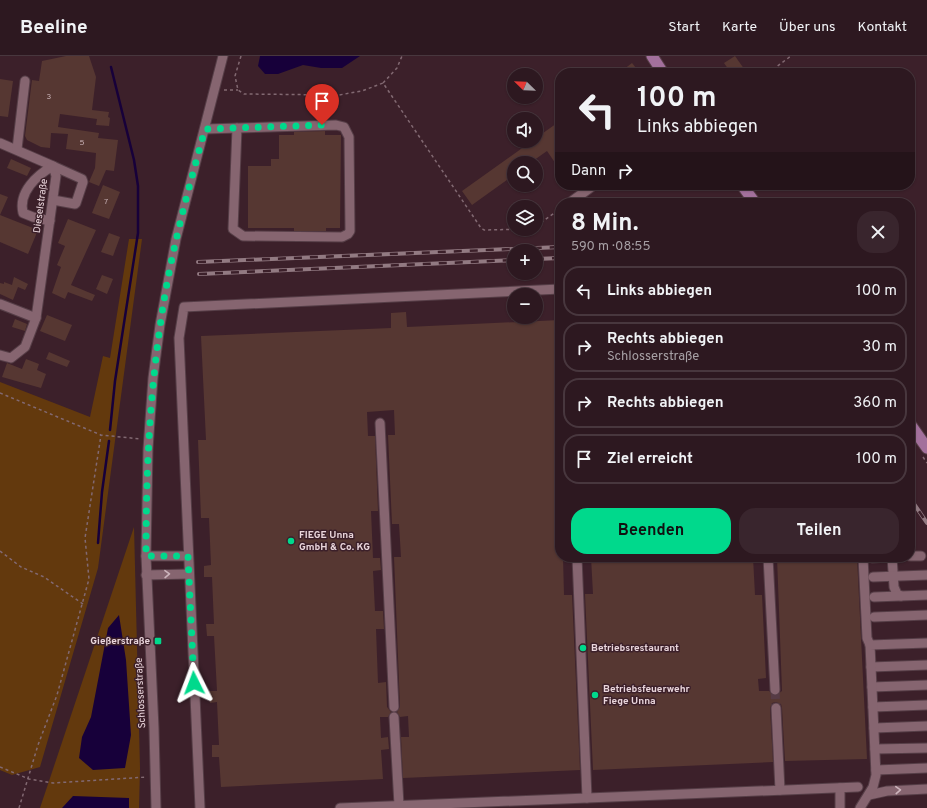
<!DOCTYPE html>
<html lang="de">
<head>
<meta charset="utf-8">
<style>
  body { margin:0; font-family:Overpass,sans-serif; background:#39252d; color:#f1f3f6; height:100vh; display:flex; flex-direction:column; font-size:15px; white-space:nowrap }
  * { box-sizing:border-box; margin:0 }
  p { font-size:13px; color:#a7a0a5 }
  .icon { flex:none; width:22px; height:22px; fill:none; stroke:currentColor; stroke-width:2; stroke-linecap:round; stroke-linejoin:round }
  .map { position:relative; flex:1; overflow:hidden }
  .sheet { position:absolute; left:555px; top:142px; width:360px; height:364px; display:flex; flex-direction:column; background:#2d1820; border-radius:16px; box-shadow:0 1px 3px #0004,0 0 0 1px #48373e }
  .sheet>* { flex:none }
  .guide { position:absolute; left:555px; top:12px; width:360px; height:122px; border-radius:16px; box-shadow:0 1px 3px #0004,0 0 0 1px #48373e; background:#2d1820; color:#f1f3f6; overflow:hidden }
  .needle { width:26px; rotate:293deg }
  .controls { position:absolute; left:507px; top:12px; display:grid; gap:8px }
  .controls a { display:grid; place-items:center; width:36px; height:36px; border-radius:50%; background:#2d1820; box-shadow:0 1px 3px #0004,0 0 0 1px #48373e; font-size:20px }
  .pin { position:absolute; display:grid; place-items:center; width:34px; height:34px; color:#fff; margin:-41px -17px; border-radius:50% 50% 50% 0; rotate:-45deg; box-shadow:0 0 4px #0007 }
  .pin .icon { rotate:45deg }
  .me { position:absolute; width:44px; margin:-22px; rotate:357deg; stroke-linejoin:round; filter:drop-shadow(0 0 3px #0008) }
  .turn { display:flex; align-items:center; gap:14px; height:84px; padding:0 16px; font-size:18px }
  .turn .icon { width:52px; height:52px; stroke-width:2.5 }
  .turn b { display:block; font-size:28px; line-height:34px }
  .then { display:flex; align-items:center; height:38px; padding:0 16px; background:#0003; gap:8px; font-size:15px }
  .round { display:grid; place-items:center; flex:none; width:42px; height:42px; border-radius:16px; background:#39252d }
  .head { display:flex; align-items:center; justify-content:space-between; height:68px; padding:0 16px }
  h1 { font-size:24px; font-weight:700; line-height:30px }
  .button { display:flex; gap:8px; margin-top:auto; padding:8px 16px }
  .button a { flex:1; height:46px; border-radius:16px; background:#00d98c; color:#111; font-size:16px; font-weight:700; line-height:46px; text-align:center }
  .button a+a { background:#39252d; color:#f1f3f6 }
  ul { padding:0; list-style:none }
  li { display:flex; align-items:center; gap:12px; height:50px; margin:0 8px 6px; padding:0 8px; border:2px solid #48373e; border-radius:16px }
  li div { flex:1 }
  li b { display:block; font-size:15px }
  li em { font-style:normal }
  header { display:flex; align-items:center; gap:24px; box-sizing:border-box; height:56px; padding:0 20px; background:#2d1820; border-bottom:1px solid #48373e }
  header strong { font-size:19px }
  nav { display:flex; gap:22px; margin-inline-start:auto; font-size:14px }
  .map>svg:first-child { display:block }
  .green { fill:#63390d }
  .water { fill:#17003a }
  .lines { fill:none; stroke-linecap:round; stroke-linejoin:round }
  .stream { stroke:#17003a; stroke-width:2.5 }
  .building { fill:#563732 }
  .minor-tunnel { stroke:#563b45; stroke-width:9; stroke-dasharray:9 4.5; stroke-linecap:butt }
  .minor-casing { stroke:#563e47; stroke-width:11 }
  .major-casing { stroke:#563e47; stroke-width:13 }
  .path { stroke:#826972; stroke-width:1.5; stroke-dasharray:3 3; stroke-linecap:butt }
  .minor { stroke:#866570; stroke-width:9 }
  .major { stroke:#a3709c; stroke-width:11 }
  .rail-casing { stroke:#927a82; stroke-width:4 }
  .rail { stroke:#3c202a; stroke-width:2.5; stroke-dasharray:8; stroke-linecap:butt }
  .oneway { stroke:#ccb4bc }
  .route { stroke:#00d98c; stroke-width:7; stroke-dasharray:0 12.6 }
  .poi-dot { fill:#00d98c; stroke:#3c202a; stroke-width:1.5 }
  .labels { text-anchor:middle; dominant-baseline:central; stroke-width:3; stroke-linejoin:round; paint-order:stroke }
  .number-label { font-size:8px; fill:#c5aeb2 }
  .street-label { font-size:10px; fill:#ead6dc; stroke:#3c202a }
  .poi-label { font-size:10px; font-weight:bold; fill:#ead6dc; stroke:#3c202a; text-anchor:start }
</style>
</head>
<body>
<header>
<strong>Beeline</strong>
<nav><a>Start</a><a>Karte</a><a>Über uns</a><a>Kontakt</a></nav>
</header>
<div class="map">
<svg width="927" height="752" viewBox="0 0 927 752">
  <rect width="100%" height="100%" fill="#3c202a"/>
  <g class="green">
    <path d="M129,183h13l-44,329 -58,199 -28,8 -12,-5v-388l90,35 13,-61 7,2z"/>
    <path d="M134,471l6,241 -1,40h-99z"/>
  </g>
  <g class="water">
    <path d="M260,0h100l-18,12h-21l-18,-3 -25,9h-13l-7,-8z"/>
    <path d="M119,559l7,45 5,75 -6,33 -32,2 -14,-12 3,-21 9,-20 17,-89z"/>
    <path d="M73,740l56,2v10h-67z"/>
  </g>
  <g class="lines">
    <g class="stream">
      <path d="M110,374l5,-49 23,-148v-47l-4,-26 -23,-93"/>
      <path d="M98,487l4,-51 7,-51"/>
    </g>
  </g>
  <g class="building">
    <path d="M66,0h23l7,21 -4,33 17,2 -1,5 2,1 -1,8 -13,-1 1,-6 -37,-5 -2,13 41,6 -1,5 20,2 -4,31 -8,-1 -7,16 -10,-4 6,-14 1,-15 -30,-4 2,-15 -17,-1 -1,15 -9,-1 -14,-7 -2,-4 7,-56 7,1 3,-20z"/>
    <path d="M735,0l12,17h-16l-7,-10z"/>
    <path d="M632,7l8,10h-21z"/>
    <path d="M0,23l13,2 -5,36 -8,-1z"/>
    <path d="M560,65v49l-13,-19 -17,12h-16v12l-42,30 -10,-14 70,-50h4v-3z"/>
    <path d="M325,75v4h16l-1,93h-14v3h-32v-3h-46v-62h23v-7h8v-24h15v-3z"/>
    <path d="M11,103l20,9 -4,8 -20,-8z"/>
    <path d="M103,129l17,7 -11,27 -17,-6z"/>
    <path d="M0,138l8,3 -8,18 38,15 -10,24 -28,-12z"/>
    <path d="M68,163l28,11 -25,55 24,10 -3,6 -24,-9 -3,7 -13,-6 9,-26 -4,-2 8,-19 -7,-3z"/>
    <path d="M109,177l11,4 -7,19 -12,-4z"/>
    <path d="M102,219l11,4 -6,15 -11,-5z"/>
    <path d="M14,221l14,7 -3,6 -7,-3 -5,13 -13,-6v-11l4,1v-2l8,3z"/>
    <path d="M406,256l1,15 153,-7v83l-3,1 1,24h2v129h3l1,38h8l8,175 -177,8 -2,-41h8l-1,-21 -8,1 -3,-5 3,-5 -6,-150h7l-2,-33h-7l-4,-89h7l-1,-25 -27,2 1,24h7l3,75h-7l2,47h7l1,12 -8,1 2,40h8l1,18h-8l2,54 8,-1 1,25 4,5 -3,5h-8l1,21 7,-1 1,12 -8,1 2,29 -162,8 -2,-30h-7v-12h7l-2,-43 -7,1 -1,-12h8l-3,-55h-7l-1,-12h8l-2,-47h-8v-11l7,-1 -2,-47h-8l-3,-78h8l-5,-104 190,-8v-15z"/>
    <path d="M47,259l25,10 -7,16 -25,-10z"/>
    <path d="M15,263l12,5 -2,7 -13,-4z"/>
    <path d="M49,296l21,9 -3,6 -21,-8z"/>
    <path d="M26,303l13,5 -2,6 9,4 -5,14 -39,-11 5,-14 15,6z"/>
    <path d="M591,501h162l2,38h7l4,83 -8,1 1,12h10l6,5 7,-5 -5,-134h80l10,202 -82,2 -3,-53 -1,-4 -5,-2 -4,1 -2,5 3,54 -180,8 -8,-176h8z"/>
  </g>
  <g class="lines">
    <path class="minor-tunnel" d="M775,634l1,18"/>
    <g class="minor-casing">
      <g id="minor">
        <path d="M205,73l131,-4 8,2 5,10 1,94 -2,3 -6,3 -99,-1 -10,-7 4,-101"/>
        <path d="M0,87l53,23 3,10 -20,142 -11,29 -14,11 -11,-3"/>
        <path d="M17,93l8,-68"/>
        <path d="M572,145l22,-16"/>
        <path d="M50,165l-17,-4 -10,-4c-5,-21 14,-38 30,-47l29,13 1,3 -7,21 -1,1 -22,-4"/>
        <path d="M0,248l36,14"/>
        <path d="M380,367l14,284"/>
        <path d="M146,500h42"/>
        <path d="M910,500h11"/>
        <path d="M577,501l10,241"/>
        <path d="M768,501l7,133"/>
        <path d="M863,501l4,81 3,7"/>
        <path d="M892,501l2,30 3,7 4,2"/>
        <path d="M872,502l17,-1"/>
        <path d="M146,519l43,-1"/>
        <path d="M873,521l54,-2"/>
        <path d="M874,541l53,-2"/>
        <path d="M874,561l53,-2"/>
        <path d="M871,611l56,-2"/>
        <path d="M872,631l55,-2"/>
        <path d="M873,651l54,-2"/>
        <path d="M776,652l4,82"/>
        <path d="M394,661l5,88"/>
        <path d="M874,672l53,-2"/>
        <path d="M875,693l52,-1"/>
        <path d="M876,714l51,-2"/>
        <path d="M840,732v20"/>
        <path d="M869,739l18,-4 40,-2"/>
        <path d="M156,752l-2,-80 -8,-172 2,-107 5,-71 7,-53 16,-86 47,-183"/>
        <path d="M200,752l-21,-470 5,-31 376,-18"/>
        <path d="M340,752l518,-21"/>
        <path d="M860,752l13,-21 3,-12 -6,-130 57,-2"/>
      </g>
    </g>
    <g class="major-casing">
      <g id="major">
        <path d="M652,0l11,17"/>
        <path d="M742,129l13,18"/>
        <path d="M910,368l17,24"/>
      </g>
    </g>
    <g class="path">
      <path d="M241,0l-6,20 3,14 6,4 95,1 23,-4 21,-8 98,145 3,2 48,-1"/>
      <path d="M768,17l23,-17"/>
      <path d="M383,27l14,-15 5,-12"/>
      <path d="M224,34h14"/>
      <path d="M536,170l24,-17"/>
      <path d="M0,337l101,42 40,4"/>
      <path d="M923,401l4,6"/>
      <path d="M0,495l21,16 23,10 39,27"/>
      <path d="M0,711l29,12 24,4 94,-6"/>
      <path d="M19,752l19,-63 19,-50 32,-116 -4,-41 16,-103"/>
    </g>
    <use href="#minor" class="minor"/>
    <use href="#major" class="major"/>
    <g class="rail-casing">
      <g id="rail">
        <path d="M536,203l24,-1"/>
        <path d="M198,206l362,-15"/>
        <path d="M199,218l315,-14"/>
        <path d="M910,442l17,25"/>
      </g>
    </g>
    <use href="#rail" class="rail"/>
  </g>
  <defs><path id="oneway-chevron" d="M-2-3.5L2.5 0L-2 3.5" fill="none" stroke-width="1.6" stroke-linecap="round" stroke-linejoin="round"/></defs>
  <g class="oneway">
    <use href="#oneway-chevron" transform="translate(167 518) rotate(-1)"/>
    <use href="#oneway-chevron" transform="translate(898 734) rotate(-3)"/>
  </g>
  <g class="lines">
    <path class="route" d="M194,627l-6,-127h-42c0,-77 3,-153 14,-229 9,-68 27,-133 45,-198l117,-4"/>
  </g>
  <g class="poi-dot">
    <circle cx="291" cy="485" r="4"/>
    <rect x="154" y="581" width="8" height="8" rx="2"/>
    <circle cx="583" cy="592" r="4"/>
    <circle cx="595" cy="639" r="4"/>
  </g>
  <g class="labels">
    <g class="number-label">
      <text x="49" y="41">3</text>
      <text x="82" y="87">5</text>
      <text x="106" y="146">7</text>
    </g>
    <g class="street-label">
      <text transform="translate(41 150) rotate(-82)">Dieselstraße</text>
      <text transform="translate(141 637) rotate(-93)">Schlosserstraße</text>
    </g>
    <g class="poi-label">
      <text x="299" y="479">FIEGE Unna<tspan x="299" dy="12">GmbH &amp; Co. KG</tspan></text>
      <text x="150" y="585" text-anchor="end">Gießerstraße</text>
      <text x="591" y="592">Betriebsrestaurant</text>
      <text x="603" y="633">Betriebsfeuerwehr<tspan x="603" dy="12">Fiege Unna</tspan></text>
    </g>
  </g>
</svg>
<div class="controls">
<a><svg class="needle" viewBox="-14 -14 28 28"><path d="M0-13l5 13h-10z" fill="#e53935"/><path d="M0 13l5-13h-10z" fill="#a7a0a5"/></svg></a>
<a><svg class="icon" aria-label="sound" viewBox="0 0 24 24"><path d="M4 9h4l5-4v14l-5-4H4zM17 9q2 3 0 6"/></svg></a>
<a><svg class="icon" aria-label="search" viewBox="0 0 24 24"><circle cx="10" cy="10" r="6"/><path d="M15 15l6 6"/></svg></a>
<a><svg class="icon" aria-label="layers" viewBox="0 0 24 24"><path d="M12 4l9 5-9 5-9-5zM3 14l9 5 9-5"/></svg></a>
<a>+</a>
<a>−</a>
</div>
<div class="pin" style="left:322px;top:69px;background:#d93025"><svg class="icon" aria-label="arrive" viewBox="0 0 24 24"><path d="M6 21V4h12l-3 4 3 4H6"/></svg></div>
<svg class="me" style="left:194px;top:627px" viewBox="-20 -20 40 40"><path d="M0-17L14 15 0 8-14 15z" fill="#00d98c" stroke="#fff" stroke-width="4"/></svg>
<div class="guide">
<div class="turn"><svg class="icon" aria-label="left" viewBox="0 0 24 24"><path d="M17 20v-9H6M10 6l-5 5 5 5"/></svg><div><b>100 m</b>Links abbiegen</div></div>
<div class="then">Dann<svg class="icon" aria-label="right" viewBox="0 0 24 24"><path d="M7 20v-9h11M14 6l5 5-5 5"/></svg></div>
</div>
<section class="sheet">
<div class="head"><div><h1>8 Min.</h1><p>590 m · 08:55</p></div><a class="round"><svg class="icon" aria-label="close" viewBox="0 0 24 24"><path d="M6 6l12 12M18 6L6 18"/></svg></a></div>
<ul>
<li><svg class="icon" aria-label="left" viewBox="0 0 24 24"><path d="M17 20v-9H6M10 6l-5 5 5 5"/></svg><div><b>Links abbiegen</b></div><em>100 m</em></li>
<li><svg class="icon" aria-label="right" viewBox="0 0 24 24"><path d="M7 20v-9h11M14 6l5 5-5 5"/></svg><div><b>Rechts abbiegen</b><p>Schlosserstraße</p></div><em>30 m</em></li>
<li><svg class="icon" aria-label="right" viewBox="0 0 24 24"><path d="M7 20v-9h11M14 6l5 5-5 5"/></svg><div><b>Rechts abbiegen</b></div><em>360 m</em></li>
<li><svg class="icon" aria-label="arrive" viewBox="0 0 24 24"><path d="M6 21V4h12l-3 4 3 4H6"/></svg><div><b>Ziel erreicht</b></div><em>100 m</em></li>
</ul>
<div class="button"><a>Beenden</a><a>Teilen</a></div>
</section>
</div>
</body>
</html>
